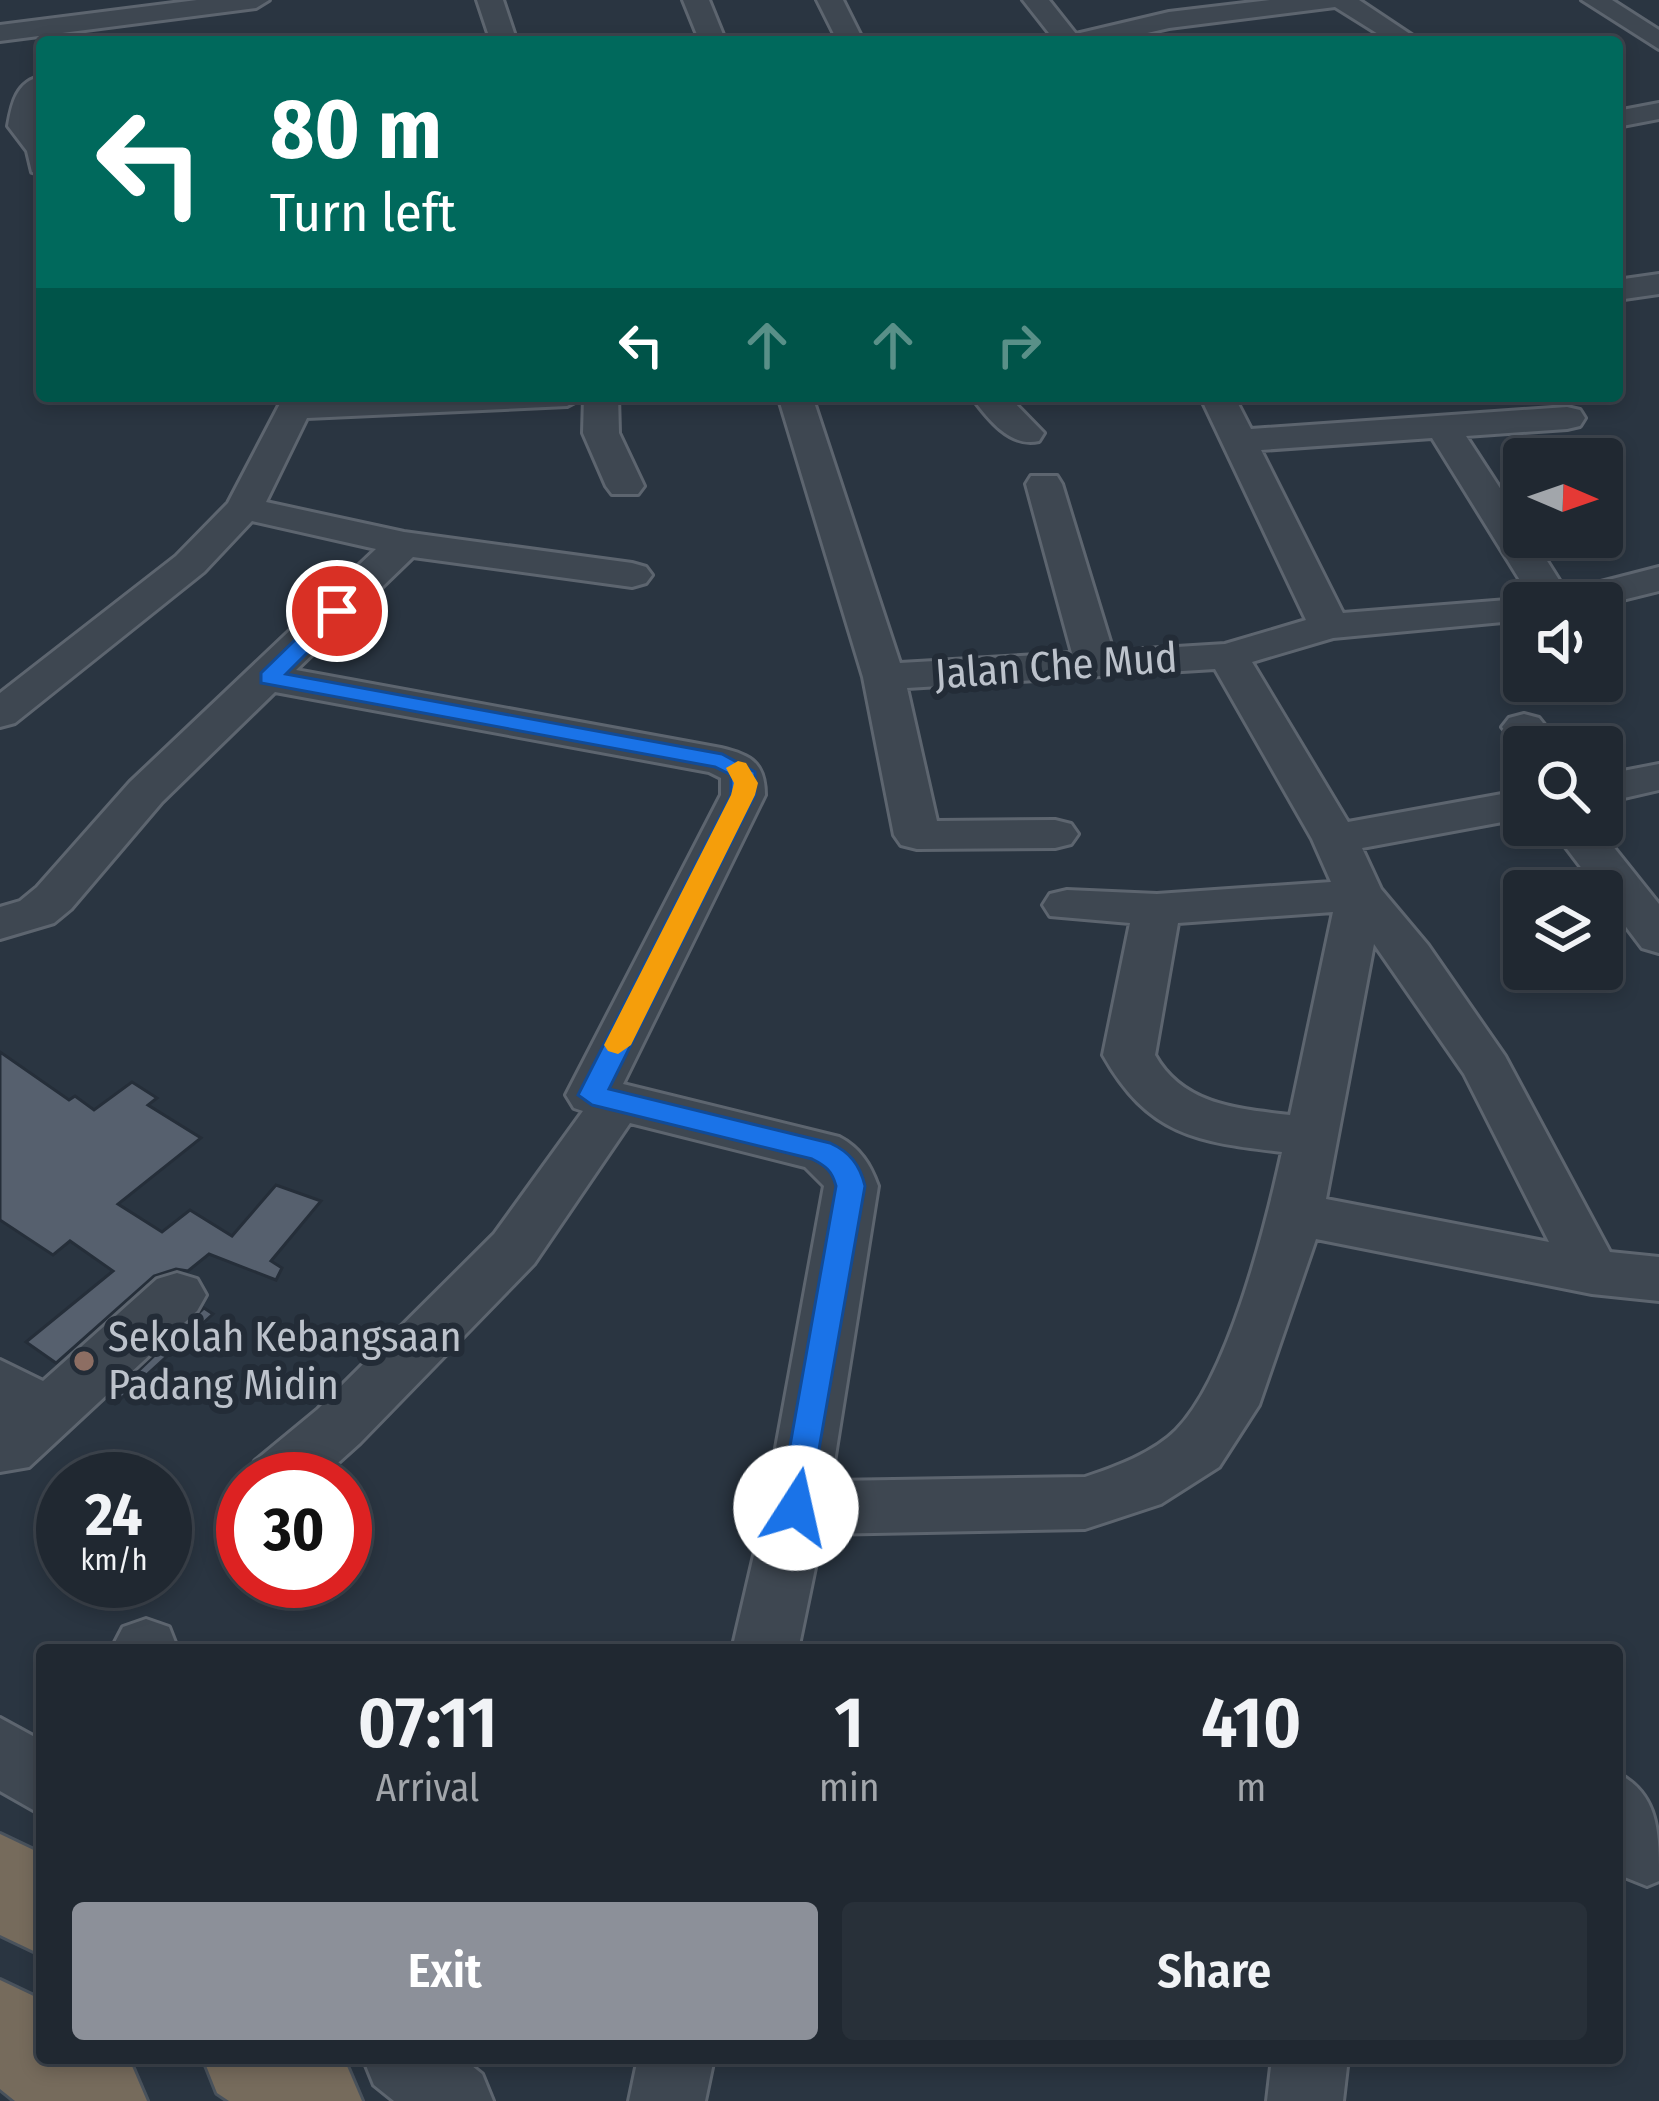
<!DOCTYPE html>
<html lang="en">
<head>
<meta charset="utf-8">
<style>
  body { margin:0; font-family:"Fira Sans Condensed",sans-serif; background:#283039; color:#f1f3f6; height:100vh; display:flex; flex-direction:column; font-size:45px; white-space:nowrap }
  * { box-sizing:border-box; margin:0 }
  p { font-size:39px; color:#a2a6ab }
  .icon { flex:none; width:66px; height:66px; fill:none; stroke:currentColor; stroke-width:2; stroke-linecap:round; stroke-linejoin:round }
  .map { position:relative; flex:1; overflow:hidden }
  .side { position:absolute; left:36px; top:1644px; width:1587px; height:420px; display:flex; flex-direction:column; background:#202831; border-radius:12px; box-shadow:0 6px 18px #0003,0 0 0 3px #3d444d }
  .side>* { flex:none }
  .hud { position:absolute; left:36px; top:36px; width:1587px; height:366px; border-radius:12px; box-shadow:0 6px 18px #0003,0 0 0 3px #3d444d; background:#00695c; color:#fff; overflow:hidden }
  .needle { width:78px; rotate:92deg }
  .controls { position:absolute; left:1503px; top:438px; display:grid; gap:24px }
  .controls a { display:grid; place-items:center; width:120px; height:120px; border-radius:12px; background:#202831; box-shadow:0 6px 18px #0003,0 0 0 3px #3d444d; font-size:60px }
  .speed { position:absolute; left:36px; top:1452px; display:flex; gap:24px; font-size:60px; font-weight:700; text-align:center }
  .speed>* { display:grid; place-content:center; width:156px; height:156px; border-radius:50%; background:#202831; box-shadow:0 6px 18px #0003,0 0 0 3px #3d444d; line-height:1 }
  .speed small { font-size:30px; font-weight:400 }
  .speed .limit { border:18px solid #d22; background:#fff; color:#111 }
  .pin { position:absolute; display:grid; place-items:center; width:102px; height:102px; color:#fff; margin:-51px; border:6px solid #fff; border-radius:50%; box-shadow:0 3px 12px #0007 }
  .me { position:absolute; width:132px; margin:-66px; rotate:10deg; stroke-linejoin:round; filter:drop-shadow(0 0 9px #0008) }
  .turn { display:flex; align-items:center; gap:42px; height:252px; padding:0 36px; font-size:54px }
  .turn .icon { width:156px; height:156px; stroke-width:2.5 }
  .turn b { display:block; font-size:84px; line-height:102px }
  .lanes { display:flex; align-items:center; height:114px; padding:0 36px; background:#0003; justify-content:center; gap:60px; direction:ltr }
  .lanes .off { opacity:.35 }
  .eta { display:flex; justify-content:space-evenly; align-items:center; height:204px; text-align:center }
  .eta b { font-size:72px; font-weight:600; line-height:84px }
  .primary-button { display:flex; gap:24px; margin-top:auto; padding:24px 36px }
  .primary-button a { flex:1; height:138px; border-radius:12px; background:#8c9099; color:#fff; font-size:48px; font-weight:600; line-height:138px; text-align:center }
  .primary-button a+a { background:#283039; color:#f1f3f6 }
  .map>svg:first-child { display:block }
  .building { fill:#56606e; stroke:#252e39; stroke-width:3 }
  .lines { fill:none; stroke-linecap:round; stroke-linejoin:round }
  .minor-casing { stroke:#5d656f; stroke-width:6 }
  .highway-casing { stroke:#49525c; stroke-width:6 }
  .minor { fill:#3e4751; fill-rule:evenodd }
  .highway { fill:#766b5c; fill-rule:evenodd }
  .route { fill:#1a73e8; stroke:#114b97; stroke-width:3 }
  .slow { fill:#f59e0b }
  .education-dot { fill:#8d6e63; stroke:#232c37; stroke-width:4.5 }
  .labels { text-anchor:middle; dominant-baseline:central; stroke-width:12; stroke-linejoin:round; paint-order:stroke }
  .street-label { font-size:42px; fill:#bcc2cb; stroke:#232c37 }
  .poi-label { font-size:42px; fill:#bcc2cb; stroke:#232c37; text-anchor:start }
</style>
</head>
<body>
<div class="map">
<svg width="1659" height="2101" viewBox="0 0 1659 2101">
  <rect width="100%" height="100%" fill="#2a3541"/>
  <g class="building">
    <path d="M0,1052l69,48 6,-4 19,14 38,-28 25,16 -9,7 53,33 -83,66 44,28 28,-22 42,26 44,-51 45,16 -50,60 11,7 -6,12 -67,-26 -21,17 -12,-2 -22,7 -98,87 -30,-21 87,-71 -43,-30 -17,14 -53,-35z"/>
    <path d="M204,1308l9,6 -98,90 -6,-5z"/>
  </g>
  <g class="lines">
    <g class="minor-casing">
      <g id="minor">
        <path d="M197,0h72l-13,8 -256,33v-16z"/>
        <path d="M477,0h26l14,42h-26z"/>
        <path d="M683,0h26l17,42h-26z"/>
        <path d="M817,0h26l21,42h-26z"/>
        <path d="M1023,0h26l27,34 93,-22 101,-12h89l63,42h-31l-56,-35 -166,21 -61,14h-52z"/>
        <path d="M1582,0h30l47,30v19z"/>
        <path d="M42,76l-6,49 6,8v42l-10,-3 -5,-21 -19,-25c4,-23 8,-44 34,-50z"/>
        <path d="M1659,103v16l-42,8v-16z"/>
        <path d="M1659,274v20l-42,6v-20z"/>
        <path d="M284,396h334l1,37 25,53 -6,8h-26l-6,-8 -23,-53 1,-36 -17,9 -260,12 -41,84 138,30 228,31 14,4 6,8 -6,8 -14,4 -219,-30 -117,113 425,78c30,7 44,15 44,47l-142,289 216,53c21,11 31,27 39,49l-47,295 254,-4c30,-10 68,-24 91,-47 52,-52 90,-205 106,-278 -86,-10 -134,-17 -179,-97l27,-132 -80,-7 -7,-11 7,-11 17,-4 90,4 174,-12 -19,-43 -97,-170 -308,19 30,133 118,-1 16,4 7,10 -7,10 -16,4 -138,1 -16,-4 -7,-10 -31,-158 -85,-281h34l88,267 172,-10 -46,-169 5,-8h26l5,8 51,167 112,-7 81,-24 -106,-224h34l17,33 316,-22 13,3 5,8 -5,8 -13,3 -101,7 58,89v12h8l34,54 93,-24v24l-57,14 -78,-2v17l-191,18 -81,24 96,160 176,-32v28l-162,30 19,41 47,56 77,111 105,196 49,5v44l-67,-7 -276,-55 -57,166 -40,62 -58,37 -76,25 -263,5 -24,116h-66l33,-142 59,-322 -19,-19 -175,-44 -96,141 -174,179 -40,36h-74l9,-18 63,-52 176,-175 89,-123 -9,-3 -8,-13 155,-300v-17l-12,-6 -434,-80 -113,110 -91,107 -17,14 -54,16v-32l20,-6 17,-14 93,-105 246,-233 -124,-28 -48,51 -189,151 -15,4v-34l176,-137 52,-53zM1432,438l99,160 -188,15 -82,-163zM1333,912l-43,203c-52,-6 -107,-10 -135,-60l23,-132zM1374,944l90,130 85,168 -223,-43z"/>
        <path d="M971,396h37l36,37 -5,8c-29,7 -52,-23 -68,-45z"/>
        <path d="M1524,714l15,4 23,29h-38v8l-22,-28 7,-9z"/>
        <path d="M1659,764v26l-57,13v-28z"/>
        <path d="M1549,825h47l63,79v49l-17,-5z"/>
        <path d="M177,1273l20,6 9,16 -9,16 -168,156 -29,5v-112l43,21 114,-102z"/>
        <path d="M146,1619l23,8 9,23h-67l12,-23z"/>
        <path d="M0,1718l42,23v74l-42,-24z"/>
        <path d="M1617,1773c42,21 42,59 42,108l-12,5 -25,-10 -5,-8z"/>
        <path d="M363,2058h99l20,16 11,27h-99l-20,-16z"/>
        <path d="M638,2058h76l-9,43h-76z"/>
        <path d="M1272,2058h76l-5,43h-76z"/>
      </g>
    </g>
    <g class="highway-casing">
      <g id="highway">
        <path d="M0,1834l42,20v101l-42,-20z"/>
        <path d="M0,1980l42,20v58h80l10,8 15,35h-132l-15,-12z"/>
        <path d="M203,2058h133l11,8 15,35h-133l-12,-8z"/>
      </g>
    </g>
    <use href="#minor" class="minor"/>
    <use href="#highway" class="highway"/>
  </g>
  <path class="route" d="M337,605l11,6 -4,5 -58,58 436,80 33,18v23l-146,294 221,54c20,9 30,22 35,43l-58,332 -11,4 -12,-4 -5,-10 57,-322c-4,-15 -10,-20 -24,-27l-220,-54 -14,-10 153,-300v-20l-16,-8 -454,-84v-10l68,-66z"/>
  <path class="slow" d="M738,761l8,2 12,20 -3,12 -124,250 -13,9 -10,-3 -4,-6 127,-250 3,-12 -8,-15z"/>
  <circle class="education-dot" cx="84" cy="1361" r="12"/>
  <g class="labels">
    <g class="street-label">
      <text transform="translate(1056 666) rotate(-4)">Jalan Che Mud</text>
    </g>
    <g class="poi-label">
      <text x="108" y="1337">Sekolah Kebangsaan<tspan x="108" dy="48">Padang Midin</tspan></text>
    </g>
  </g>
</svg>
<div class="controls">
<a><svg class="needle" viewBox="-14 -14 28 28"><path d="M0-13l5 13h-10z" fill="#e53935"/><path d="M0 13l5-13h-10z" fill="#a2a6ab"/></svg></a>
<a><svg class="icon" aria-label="sound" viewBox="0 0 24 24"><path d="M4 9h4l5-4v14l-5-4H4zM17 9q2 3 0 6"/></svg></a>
<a><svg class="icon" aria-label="search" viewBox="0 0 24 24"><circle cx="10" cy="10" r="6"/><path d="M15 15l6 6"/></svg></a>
<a><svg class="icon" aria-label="layers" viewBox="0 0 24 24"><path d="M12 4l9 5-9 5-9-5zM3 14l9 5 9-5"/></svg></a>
</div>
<div class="speed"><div>24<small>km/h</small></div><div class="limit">30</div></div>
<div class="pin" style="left:337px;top:611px;background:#d93025"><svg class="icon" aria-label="arrive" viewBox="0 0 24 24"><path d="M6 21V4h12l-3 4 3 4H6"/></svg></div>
<svg class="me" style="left:796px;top:1508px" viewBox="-20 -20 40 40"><circle r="19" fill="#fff"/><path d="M0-13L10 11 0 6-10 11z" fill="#1a73e8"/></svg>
<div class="hud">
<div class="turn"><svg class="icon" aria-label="left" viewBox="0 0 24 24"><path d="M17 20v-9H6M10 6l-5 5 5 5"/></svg><div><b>80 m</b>Turn left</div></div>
<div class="lanes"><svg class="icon" aria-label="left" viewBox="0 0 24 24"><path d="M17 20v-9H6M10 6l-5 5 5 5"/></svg><svg class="icon off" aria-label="ahead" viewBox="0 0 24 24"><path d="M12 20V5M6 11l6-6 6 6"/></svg><svg class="icon off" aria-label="ahead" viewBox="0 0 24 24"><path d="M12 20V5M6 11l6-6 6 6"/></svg><svg class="icon off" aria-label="right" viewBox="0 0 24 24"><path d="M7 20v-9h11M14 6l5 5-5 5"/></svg></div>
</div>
<section class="side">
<div class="eta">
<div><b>07:11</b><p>Arrival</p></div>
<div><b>1</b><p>min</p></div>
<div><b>410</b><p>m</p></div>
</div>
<div class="primary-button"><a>Exit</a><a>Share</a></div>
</section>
</div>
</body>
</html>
